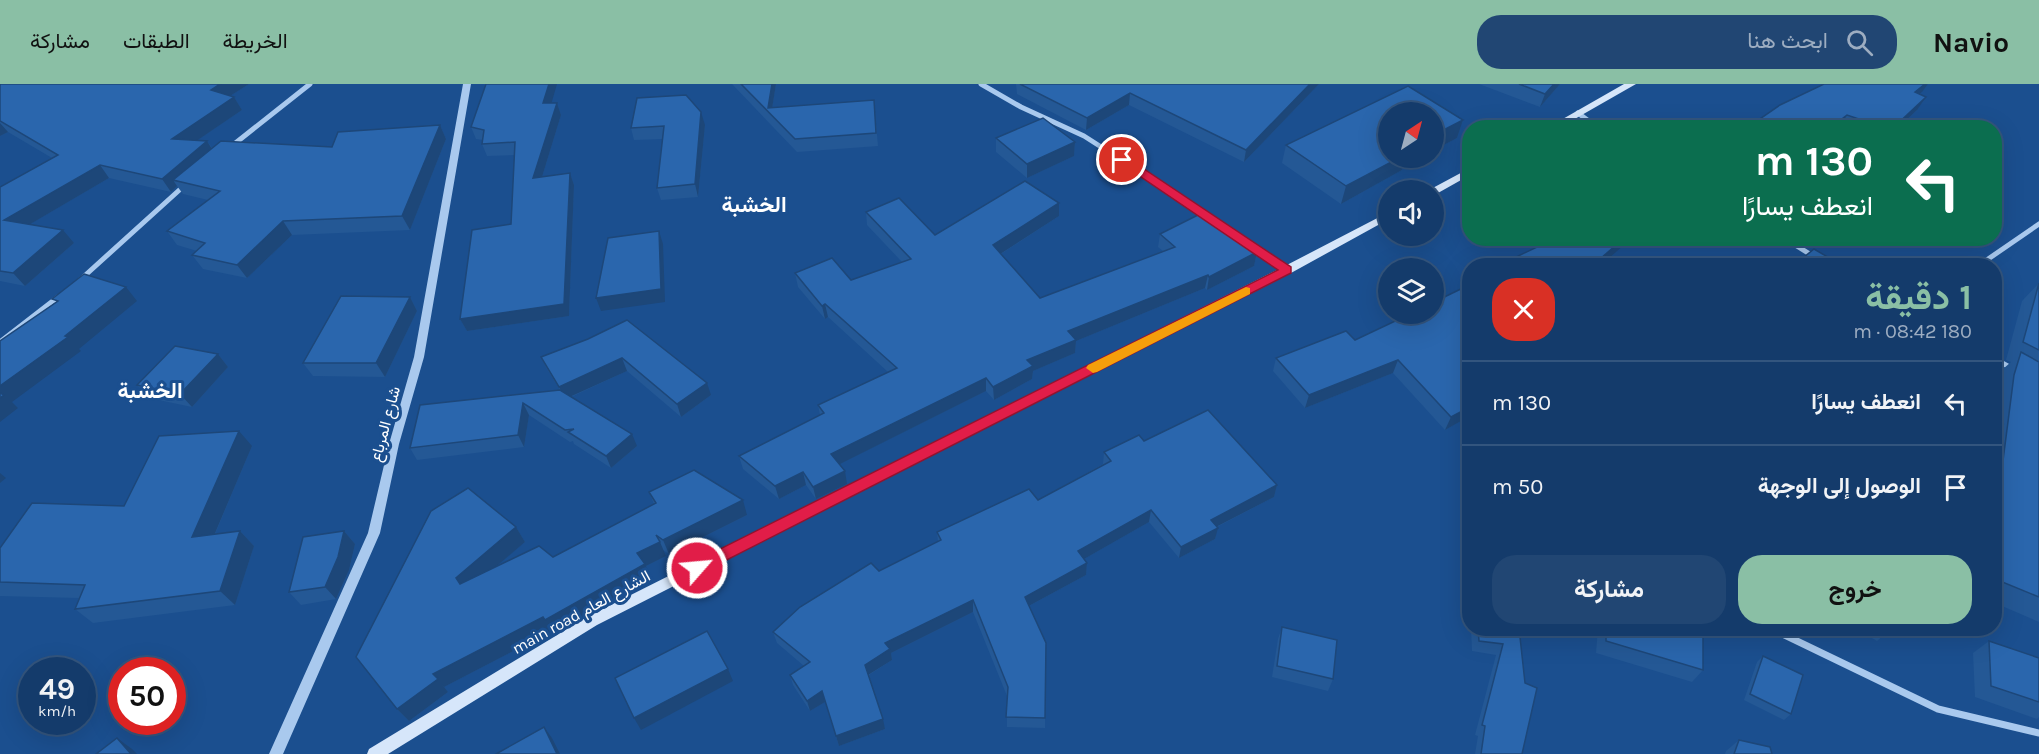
<!DOCTYPE html>
<html lang="ar">
<head>
<meta charset="utf-8">
<style>
  body { margin:0; font-family:Karla,Vazirmatn,sans-serif; background:#214673; color:#f1f3f6; direction:rtl; height:100vh; display:flex; flex-direction:column; font-size:22px; white-space:nowrap }
  * { box-sizing:border-box; margin:0 }
  p { font-size:20px; color:#9dadc1 }
  .icon { flex:none; width:33px; height:33px; fill:none; stroke:currentColor; stroke-width:2; stroke-linecap:round; stroke-linejoin:round }
  .map { position:relative; flex:1; overflow:hidden; direction:ltr }
  .details { position:absolute; left:1462px; top:174px; width:540px; height:378px; display:flex; flex-direction:column; background:#143b6b; border-radius:24px; box-shadow:0 6px 24px #0002,0 0 0 2px #33557e; direction:rtl }
  .details>* { flex:none }
  .hud { position:absolute; left:1462px; top:36px; width:540px; height:126px; border-radius:24px; box-shadow:0 6px 24px #0002,0 0 0 2px #33557e; direction:rtl; background:#0b6e4f; color:#fff; overflow:hidden }
  .needle { width:39px; rotate:36deg }
  .fabs { position:absolute; left:1378px; top:18px; display:grid; gap:12px }
  .fabs a { display:grid; place-items:center; width:66px; height:66px; border-radius:50%; background:#143b6b; box-shadow:0 6px 24px #0002,0 0 0 2px #33557e; font-size:30px }
  .speed { position:absolute; left:18px; top:573px; display:flex; gap:12px; font-size:30px; font-weight:700; text-align:center }
  .speed>* { display:grid; place-content:center; width:78px; height:78px; border-radius:50%; background:#143b6b; box-shadow:0 6px 24px #0002,0 0 0 2px #33557e; line-height:1 }
  .speed small { font-size:15px; font-weight:400 }
  .speed .limit { border:9px solid #d22; background:#fff; color:#111 }
  .pin { position:absolute; display:grid; place-items:center; width:51px; height:51px; color:#fff; margin:-26px; border:3px solid #fff; border-radius:50%; box-shadow:0 2px 6px #0007 }
  .me { position:absolute; width:66px; margin:-33px; rotate:63deg; stroke-linejoin:round; filter:drop-shadow(0 0 4px #0008) }
  .turn { display:flex; align-items:center; gap:21px; height:126px; padding:0 30px; font-size:27px }
  .turn .icon { width:78px; height:78px; stroke-width:2.5 }
  .turn b { display:block; font-size:42px; line-height:51px }
  .round { display:grid; place-items:center; flex:none; width:63px; height:63px; border-radius:24px; background:#214673 }
  .overview { display:flex; align-items:center; justify-content:space-between; height:102px; padding:0 30px }
  h1 { font-size:36px; font-weight:700; line-height:45px; color:#8abfa5 }
  .cta { display:flex; gap:12px; margin-top:auto; padding:12px 30px }
  .cta a { flex:1; height:69px; border-radius:24px; background:#8abfa5; color:#111; font-size:24px; font-weight:700; line-height:69px; text-align:center }
  .cta a+a { background:#214673; color:#f1f3f6 }
  ul { padding:0; list-style:none }
  li { display:flex; align-items:center; gap:18px; height:84px; padding:0 30px; border-top:2px solid #33557e }
  li div { flex:1 }
  li b { display:block; font-size:22px }
  li em { font-style:normal }
  header { display:flex; align-items:center; gap:36px; box-sizing:border-box; height:84px; padding:0 30px; background:#8abfa5; color:#111 }
  header strong { font-size:28px }
  nav { display:flex; gap:33px; margin-inline-start:auto; font-size:21px }
  .search { width:420px; height:54px; background:#214673; display:flex; align-items:center; gap:15px; box-sizing:border-box; padding:0 21px; border-radius:24px; color:#9dadc1; font-size:22px }
  .map>svg:first-child { display:block }
  .lines { fill:none; stroke-linecap:round; stroke-linejoin:round }
  .minor-far1 { stroke:#a9c9ee; stroke-width:5 }
  .minor { stroke:#a9c9ee; stroke-width:7 }
  .tertiary { fill:#a9c9ee; fill-rule:evenodd }
  .secondary { fill:#d6e6fa; fill-rule:evenodd }
  .wall { fill:#245895 }
  .shaded-wall { fill:#1d4779 }
  .building { fill:#2a66ad; stroke:#1d4779; stroke-width:1.5 }
  .route { fill:#e11d48; stroke:#92132f; stroke-width:1.5 }
  .slow { fill:#f59e0b }
  .labels { text-anchor:middle; dominant-baseline:central; stroke-width:6; stroke-linejoin:round; paint-order:stroke }
  .street-label { font-size:16px; fill:#fff; stroke:#1b4f8f }
  .district-label { font-size:22px; font-weight:bold; fill:#fff; stroke:#1b4f8f }
</style>
</head>
<body>
<header>
<strong>Navio</strong>
<div class="search"><svg class="icon" aria-label="search" viewBox="0 0 24 24"><circle cx="10" cy="10" r="6"/><path d="M15 15l6 6"/></svg>ابحث هنا</div>
<nav><a>الخريطة</a><a>الطبقات</a><a>مشاركة</a></nav>
</header>
<div class="map">
<svg width="2039" height="670" viewBox="0 0 2039 670">
  <rect width="100%" height="100%" fill="#1b4f8f"/>
  <g class="lines">
    <g class="minor-far1">
      <path d="M981,0l40,23 63,29 125,80"/>
      <path d="M1578,29l20,15"/>
      <path d="M233,61l77,-61"/>
      <path d="M1224,143l63,43"/>
      <path d="M1784,154l45,28"/>
      <path d="M1978,182l61,-42"/>
      <path d="M80,196l106,-96"/>
      <path d="M0,258l58,-45"/>
      <path d="M1995,275l18,10"/>
    </g>
    <path class="minor" d="M1770,544l168,81 101,24"/>
    <path class="tertiary" d="M463,0h8l-47,273 -25,87 -19,89 -97,221h-14l99,-221 21,-89 25,-87z"/>
    <g class="secondary">
      <path d="M1624,0h12l-77,44h-12z"/>
      <path d="M1470,84v7l-32,18 -4,1v-4h-5z"/>
      <path d="M1389,128v7l-98,54 -694,352 -209,129h-21l2,-5 218,-132 696,-350z"/>
    </g>
  </g>
  <g class="wall">
    <path d="M0,0h249l-19,12 4,1 8,13 -45,30 10,1 5,7 120,-1 108,-22 6,14 -36,91 -118,5 -45,43 -44,-9 -11,-14 5,-4 -20,-6 -10,-14 41,-31 -25,-6 -6,-8 -6,6 -62,-14 -79,46 44,19 -49,43 -25,-5v-94l52,-29 -44,-26 -8,4z"/>
    <path d="M732,0h44l-4,24 102,-8 4,46 -81,6z"/>
    <path d="M1016,0h303l-75,78 -115,-57 -43,25 -69,-36z"/>
    <path d="M1479,0h81l-20,23z"/>
    <path d="M1824,0h104l-8,10 -3,16 -19,18h-151z"/>
    <path d="M551,19h6l4,12 -19,62 28,-4 4,12 -5,131 -102,15 -7,-12 51,-95 4,-69 -28,1 -5,-12 1,-4 -7,-1 -5,-12z"/>
    <path d="M1463,36l-6,18 -53,27 -2,5 -61,34 -59,-41 4,-18z"/>
    <path d="M705,41l-7,72 -37,3 -4,-12 6,-49 -29,1 -3,-12z"/>
    <path d="M996,54l79,4 -1,14 -47,22 -31,-26z"/>
    <path d="M866,128l69,23 124,-19 -58,38 39,44 123,-47 -5,-4 2,-13 97,18 -3,14 -47,24 -2,-2 -129,53 -1,12 -42,18 -1,8 -38,21 -8,-9 -147,73 8,20 -31,15 -10,-14 -27,14 -36,-30 -4,-13 81,-41 -2,-10 70,-33 -60,-55 -3,2 -27,-32 -3,-14 56,7 51,-18 -35,-37z"/>
    <path d="M1470,194v138l-25,14 -52,-57 -88,35 -32,-37 3,-13 79,-18 106,-51 3,-8z"/>
    <path d="M2039,199v339l-44,-19v-199l2,-11 6,-24 8,-7 -5,-2 16,-59z"/>
    <path d="M410,213l7,14 -32,66 -72,-1 -10,-13z"/>
    <path d="M588,255l123,56 -30,22 -54,-46 -56,26 66,49 -26,22 -37,-24 -1,-3 -3,1 -41,-27 -5,32 -107,13 -7,-12 150,-58 -13,-21 -6,-12z"/>
    <path d="M218,270l10,13 -36,40 -43,-9 -12,-13z"/>
    <path d="M1144,357l133,44 -3,12 -57,30 -2,12 -36,19 -30,-36 -65,37 3,4 -1,12 -57,31 16,112v10l-38,-1v-31l-34,-84 -82,41 1,7 -23,15 16,54 -46,17 -14,-44 -15,9 -17,-26 -3,-10 14,-9 -27,-23 -4,-11 106,-61 59,-29 -1,-10 101,-32 65,-36 1,-12z"/>
    <path d="M252,362l-37,88 25,-3 14,15 -19,59 -142,18 -18,-14 4,-11 -79,-2v-48l124,-42z"/>
    <path d="M649,408l98,23 -78,39 -6,-4 3,6 -20,10 5,12 -97,55 -2,-2 -108,56 4,5 -39,29 -12,-12 119,-182 9,15 -29,24 57,-9 101,-53z"/>
    <path d="M344,447l11,13 -6,26 -13,29 -35,6 -12,-13z"/>
    <path d="M1282,543l51,52 -5,12 -56,-14 6,-38z"/>
    <path d="M1471,544h48l3,126h-47l3,-18 -3,-1 21,-80 -24,-4z"/>
    <path d="M1598,544h105v42l-11,12 -96,-29z"/>
    <path d="M1855,544h37l-15,13z"/>
    <path d="M1989,557l50,61v15l-2,2 -62,-22 -2,-44z"/>
    <path d="M1763,572l28,58 -7,6 -40,-20 13,-38z"/>
    <path d="M1739,656l33,14h-47l1,-3z"/>
  </g>
  <g class="shaded-wall">
    <path d="M220,0h29l-30,19 -8,-13z"/>
    <path d="M549,0h8l-9,31 -5,-12z"/>
    <path d="M772,0h4l-5,31 -3,-7z"/>
    <path d="M1310,0h9l-75,78 2,-12z"/>
    <path d="M1554,0h6l-20,23 5,-13z"/>
    <path d="M1925,0h3l-6,8 -16,13 9,-13z"/>
    <path d="M1130,9l-1,12 -43,25 1,-12z"/>
    <path d="M234,13l8,13 -62,42 -8,-13z"/>
    <path d="M1926,13l-9,13 -19,18h-5z"/>
    <path d="M557,19l4,12 -23,75 -5,-12z"/>
    <path d="M701,28l4,13 -7,72 -3,-13z"/>
    <path d="M1847,31l-8,13h-9z"/>
    <path d="M1463,36l-6,18 -23,12v-15z"/>
    <path d="M0,39l8,9 -8,4z"/>
    <path d="M440,41l6,14 -36,91 -8,-14z"/>
    <path d="M207,57l8,13 -42,26 4,6 -6,6 -9,-13z"/>
    <path d="M1075,58l-1,14 -47,22v-14z"/>
    <path d="M1399,74h19l-14,7 -2,5 -61,34 5,-18z"/>
    <path d="M100,81l9,13 -94,55 -11,-13z"/>
    <path d="M570,89l4,12 -5,131 -102,15 -7,-12z"/>
    <path d="M1059,119v13l-65,42 -1,-13z"/>
    <path d="M283,137l9,14 -45,43 -10,-13z"/>
    <path d="M63,146l11,13 -49,43 -12,-13z"/>
    <path d="M659,147l4,13 2,58 -64,9 -5,-13z"/>
    <path d="M1624,154h8l-32,28h-8z"/>
    <path d="M1257,168l-3,14 -47,24 2,-13z"/>
    <path d="M1208,191l-3,13 -129,53 -1,12 -42,18 -1,8 -38,21 -1,-13 34,-27 41,-29z"/>
    <path d="M126,203l11,14 -58,48 2,2 -69,51 6,6 -18,14v-36z"/>
    <path d="M410,213l7,14 -32,66 -9,-14z"/>
    <path d="M825,220l3,13 -3,2 -3,-13z"/>
    <path d="M218,270l10,13 -36,40 -12,-13z"/>
    <path d="M622,274l5,13 -62,28 -6,-12z"/>
    <path d="M1398,276l-5,13 -88,35 4,-13z"/>
    <path d="M986,294v13l-152,76 -3,-13z"/>
    <path d="M707,299l4,12 -30,22 -4,-13z"/>
    <path d="M523,319l6,12 -5,32 -6,-12z"/>
    <path d="M1470,323v9l-25,14 6,-13z"/>
    <path d="M239,347l13,15 -45,106 -15,-15z"/>
    <path d="M632,350l5,12 -26,22 -5,-12z"/>
    <path d="M845,387l2,13 -31,15 -3,-12z"/>
    <path d="M803,388l3,13 -27,14 -4,-13z"/>
    <path d="M0,389l6,5 -6,5z"/>
    <path d="M1277,401l-3,12 -66,34 3,-11z"/>
    <path d="M743,416l4,15 -78,39 -6,-14z"/>
    <path d="M1151,426l-2,12 -72,41 1,-12z"/>
    <path d="M516,443l9,15 -59,50 -10,-14z"/>
    <path d="M1218,444l-3,11 -36,19 2,-11z"/>
    <path d="M240,447l14,15 -19,59 -15,-14z"/>
    <path d="M344,447l11,13 -6,26 -13,29 -11,-12z"/>
    <path d="M660,458l6,14 -20,10 5,12 -97,55 -2,-2 -108,56 -11,-13 204,-121z"/>
    <path d="M1087,479l-1,12 -61,33v-11z"/>
    <path d="M973,516v12l-82,41 1,7 -24,15 -3,-10 20,-22z"/>
    <path d="M728,585l5,12 -92,49 -7,-12z"/>
    <path d="M438,595l10,13 -39,29 -12,-12z"/>
    <path d="M822,607l3,11 -15,9 -3,-10z"/>
    <path d="M883,635l2,10 -46,17 -3,-10z"/>
    <path d="M544,643l8,11 8,16h-3z"/>
    <path d="M117,654l15,11 5,5h-6z"/>
  </g>
  <g class="building">
    <path d="M0,0h220l-9,6 23,7 -62,42 35,2 -45,38 -62,-14 -96,55 59,10 -50,43 -13,-2v-84l58,-32 -58,-34z"/>
    <path d="M486,0h63l-6,19h14l-24,75 37,-5 -6,131 -104,15 12,-89 39,-6 4,-82 -33,2 2,-14 -13,-3z"/>
    <path d="M741,0h31l-4,24 106,-8 2,33 -81,6z"/>
    <path d="M1020,0h290l-64,66 -116,-57 -43,25z"/>
    <path d="M1519,0h35l-9,10z"/>
    <path d="M1824,0h101l-10,8 11,5 -33,31h-7l-39,-13 -17,13h-83l33,-23z"/>
    <path d="M1408,2l55,34 -29,15v-23h-45v46h10l-53,28 -60,-41z"/>
    <path d="M686,11l15,17 -6,72 -38,4 7,-62 -33,2 6,-30z"/>
    <path d="M1043,34l32,24 -48,22 -31,-26z"/>
    <path d="M440,41l-38,91 -119,5 -46,44 -45,-10 13,-12 -38,-12 53,-40 -47,-11 48,-39 111,6 6,-15z"/>
    <path d="M1025,97l34,22 -66,42 47,53 135,-51 -15,-13 46,-23 51,41 -48,25 -1,-2 -140,56 8,9 -49,20 6,6 -40,21 -7,-9 -155,76 14,17 -32,16 -10,-15 -28,14 -36,-30 85,-43 -6,-8 79,-37 -72,-64 -3,2 -27,-33 37,-15 19,22 60,-21 -45,-47 33,-14 36,37z"/>
    <path d="M659,147l2,58 -65,9 12,-60z"/>
    <path d="M1564,154h60l-32,28h-95l57,-27 5,4z"/>
    <path d="M1814,165l29,17h-50z"/>
    <path d="M84,190l42,13 -61,49 3,1 -68,49v-45l58,-40 -6,-2z"/>
    <path d="M1470,194v129l-19,10 -53,-57 -89,35 -33,-37 70,-27 9,9 55,-26h24v-12l35,-17 -5,-4z"/>
    <path d="M2039,199v67l-16,-8z"/>
    <path d="M341,212l69,1 -34,66h-73z"/>
    <path d="M627,236l80,63 -30,21 -55,-46 -63,29 -18,-30 47,-18z"/>
    <path d="M175,262l43,8 -38,40 -43,-9z"/>
    <path d="M2021,268l18,10v235l-44,-18v-56l19,-148z"/>
    <path d="M560,306l72,44 -26,22 -38,-24 6,-3 -9,1 -42,-27 -5,32 -108,13 10,-43z"/>
    <path d="M0,309l4,2 -4,3z"/>
    <path d="M1208,326l69,75 -66,35 7,8 -37,19 -30,-37 -73,41 9,12 -62,34 21,46 -1,75 -39,-1 2,-30 -35,-87 -88,43 5,6 -25,16 18,54 -47,17 -14,-45 -15,10 -17,-26 20,-13 -37,-30 27,-25 71,-44 8,8 62,-31 -4,-8 92,-43 9,11 73,-39 -7,-9 35,-17 5,6z"/>
    <path d="M1995,334l8,6 -8,5z"/>
    <path d="M239,347l-47,106 48,-6 -20,60 -145,18 10,-24 -85,-3v-34l32,-45 92,3 35,-70z"/>
    <path d="M694,386l49,30 -80,40 -7,-5 4,7 -23,11 8,11 -100,56 -2,-3 -110,57 5,5 -41,30 -41,-52 75,-146 37,-23 48,39 -60,51 4,6 79,-38 14,11 103,-54 -7,-11z"/>
    <path d="M344,447l-6,26 -13,30 -36,5 14,-55z"/>
    <path d="M1282,543l55,13 -4,39 -56,-13z"/>
    <path d="M1478,544h41l6,55 12,5 -15,66h-41l4,-28 -3,-1 21,-81 -24,-3z"/>
    <path d="M1606,544h97v42l-97,-29z"/>
    <path d="M707,547l21,38 -94,49 -19,-40z"/>
    <path d="M1989,557l50,17v44l-48,-16z"/>
    <path d="M1763,572l40,19 -12,39 -41,-20z"/>
    <path d="M544,643l13,27h-61z"/>
    <path d="M117,654l14,16h-35z"/>
    <path d="M1739,656l31,7 2,7h-38z"/>
  </g>
  <path class="route" d="M1119,73h7l165,110v6l-588,299h-11l-2,-4 2,-5 586,-293 -159,-108z"/>
  <path class="slow" d="M1246,203l4,1v6l-153,78 -4,1 -7,-5 2,-3z"/>
  <g class="labels">
    <g class="street-label">
      <text transform="translate(385 340) rotate(-75)">شارع المرباع</text>
      <text transform="translate(581 528) rotate(-29)">main road الشارع العام</text>
    </g>
    <g class="district-label">
      <text x="754" y="121">الخشبة</text>
      <text x="150" y="307">الخشبة</text>
    </g>
  </g>
</svg>
<div class="fabs">
<a><svg class="needle" viewBox="-14 -14 28 28"><path d="M0-13l5 13h-10z" fill="#e53935"/><path d="M0 13l5-13h-10z" fill="#9dadc1"/></svg></a>
<a><svg class="icon" aria-label="sound" viewBox="0 0 24 24"><path d="M4 9h4l5-4v14l-5-4H4zM17 9q2 3 0 6"/></svg></a>
<a><svg class="icon" aria-label="layers" viewBox="0 0 24 24"><path d="M12 4l9 5-9 5-9-5zM3 14l9 5 9-5"/></svg></a>
</div>
<div class="speed"><div>49<small>km/h</small></div><div class="limit">50</div></div>
<div class="pin" style="left:1122px;top:76px;background:#d93025"><svg class="icon" aria-label="arrive" viewBox="0 0 24 24"><path d="M6 21V4h12l-3 4 3 4H6"/></svg></div>
<svg class="me" style="left:697px;top:484px" viewBox="-20 -20 40 40"><circle r="17" fill="#e11d48" stroke="#fff" stroke-width="3"/><path d="M0-11L8 9 0 5-8 9z" fill="#fff"/></svg>
<div class="hud">
<div class="turn"><svg class="icon" aria-label="left" viewBox="0 0 24 24"><path d="M17 20v-9H6M10 6l-5 5 5 5"/></svg><div><b>130 m</b>انعطف يسارًا</div></div>
</div>
<section class="details">
<div class="overview"><div><h1>1 دقيقة</h1><p>180 m · 08:42</p></div><a class="round" style="background:#d93025;color:#fff"><svg class="icon" aria-label="close" viewBox="0 0 24 24"><path d="M6 6l12 12M18 6L6 18"/></svg></a></div>
<ul>
<li><svg class="icon" aria-label="left" viewBox="0 0 24 24"><path d="M17 20v-9H6M10 6l-5 5 5 5"/></svg><div><b>انعطف يسارًا</b></div><em>130 m</em></li>
<li><svg class="icon" aria-label="arrive" viewBox="0 0 24 24"><path d="M6 21V4h12l-3 4 3 4H6"/></svg><div><b>الوصول إلى الوجهة</b></div><em>50 m</em></li>
</ul>
<div class="cta"><a>خروج</a><a>مشاركة</a></div>
</section>
</div>
</body>
</html>
